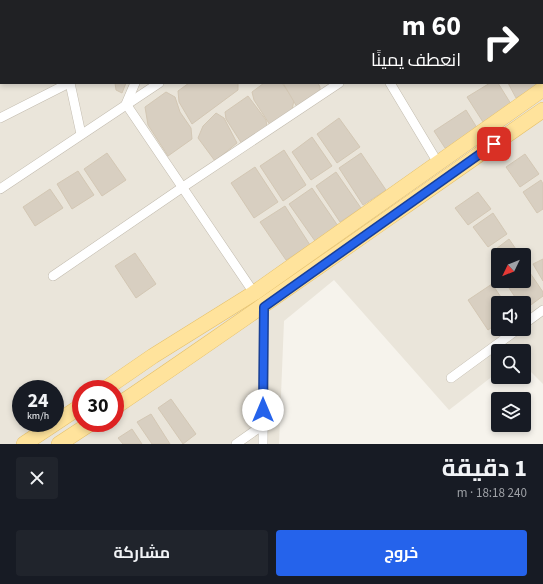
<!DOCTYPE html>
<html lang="ar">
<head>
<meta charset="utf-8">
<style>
  body { margin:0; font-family:"Source Sans 3",Cairo,sans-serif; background:#20242c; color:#f1f3f6; direction:rtl; height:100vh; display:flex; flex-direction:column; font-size:15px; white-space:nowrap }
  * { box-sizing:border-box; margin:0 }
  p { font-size:13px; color:#9ea1a6 }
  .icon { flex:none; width:22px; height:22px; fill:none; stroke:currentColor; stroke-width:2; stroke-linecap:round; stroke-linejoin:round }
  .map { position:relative; height:444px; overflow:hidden; direction:ltr }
  .sheet { display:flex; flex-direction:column; background:#171b24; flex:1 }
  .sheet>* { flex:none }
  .guide { position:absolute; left:0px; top:0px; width:543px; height:84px; box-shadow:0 2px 6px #0003; direction:rtl; background:#202124; color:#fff; overflow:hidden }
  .needle { width:26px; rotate:227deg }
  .tools { position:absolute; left:491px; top:248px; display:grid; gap:8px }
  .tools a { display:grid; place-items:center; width:40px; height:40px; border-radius:4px; background:#171b24; box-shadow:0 2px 6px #0003; font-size:20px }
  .speed { position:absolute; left:12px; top:380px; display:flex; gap:8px; font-size:20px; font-weight:700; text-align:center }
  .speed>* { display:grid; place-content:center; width:52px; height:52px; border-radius:50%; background:#171b24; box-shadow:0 2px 6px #0003; line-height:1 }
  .speed small { font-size:10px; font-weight:400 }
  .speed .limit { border:6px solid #d22; background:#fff; color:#111 }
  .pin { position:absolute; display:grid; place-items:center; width:34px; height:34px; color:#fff; margin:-17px; border-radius:8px; box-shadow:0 2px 6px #0006 }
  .me { position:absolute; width:44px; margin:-22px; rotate:0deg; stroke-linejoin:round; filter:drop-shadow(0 0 3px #0008) }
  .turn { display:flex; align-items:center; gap:14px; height:84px; padding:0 16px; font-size:18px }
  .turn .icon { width:52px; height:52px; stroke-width:2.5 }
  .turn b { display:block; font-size:28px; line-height:34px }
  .round { display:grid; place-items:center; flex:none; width:42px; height:42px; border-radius:4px; background:#20242c }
  .head { display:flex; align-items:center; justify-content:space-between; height:68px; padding:0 16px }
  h1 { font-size:24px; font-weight:700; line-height:30px }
  .cta { display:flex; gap:8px; margin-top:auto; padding:8px 16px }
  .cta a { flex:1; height:46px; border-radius:4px; background:#2563eb; color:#fff; font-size:16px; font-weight:700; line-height:46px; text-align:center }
  .cta a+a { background:#20242c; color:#f1f3f6 }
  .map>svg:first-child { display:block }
  .residential { fill:#eae5da; fill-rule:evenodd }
  .building { fill:#d8cfc1; stroke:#d3c7b4 }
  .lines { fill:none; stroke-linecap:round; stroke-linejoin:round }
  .minor-casing { stroke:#c2bbae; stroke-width:10 }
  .primary-casing { stroke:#e6c16a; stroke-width:16 }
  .minor { stroke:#fff; stroke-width:9 }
  .primary { stroke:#ffe39c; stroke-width:15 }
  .route-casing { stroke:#184099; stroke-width:10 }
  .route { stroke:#2563eb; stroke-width:7 }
</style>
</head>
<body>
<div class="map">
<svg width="543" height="444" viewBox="0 0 543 444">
  <rect width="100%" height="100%" fill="#f6f3ec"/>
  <path class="residential" d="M0,0h543v384l-19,-19v-14h-26v21l-49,38 -115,-130 -50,41 -5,123h-279zM1,1h541v82h-541zM498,255h26v26h-26zM498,303h26v26h-26zM21,389h34v34h-34zM81,389h34v34h-34z"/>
  <g class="building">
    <path d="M118,0h44l-42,1z"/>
    <path d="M542,34l1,1 -1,40z"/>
    <path d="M115,83h11l-4,10 -6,-3z"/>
    <path d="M189,83h49v7l-46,34 -13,-22 -1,-11z"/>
    <path d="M264,83h18l12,17 -2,10 -22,15 -16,-25 -2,-8z"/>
    <path d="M283,83h35l2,4v5l-23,15z"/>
    <path d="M490,83h8l13,21 -28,18 -16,-25z"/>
    <path d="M508,83h27l2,3 -21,12z"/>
    <path d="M166,92l9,5 5,15 11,16 1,11 -24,17 -20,-31 -3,-18z"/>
    <path d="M248,96l18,24 1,7 -25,17 -16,-25 -1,-7z"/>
    <path d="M466,110l13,21 -26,16 -8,1 -11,-17z"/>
    <path d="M216,113l8,5 13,25 -22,18 -17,-23 5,-12z"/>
    <path d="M339,118l21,29 -23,16 -20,-29z"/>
    <path d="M312,137l20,29 -21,14 -19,-28z"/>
    <path d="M284,150l22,35 -23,16 -23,-35z"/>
    <path d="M107,153l19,27 -24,16 -18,-27z"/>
    <path d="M361,153l25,37 -23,15 -24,-37z"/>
    <path d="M525,154l14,20 -19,13 -14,-20z"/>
    <path d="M255,167l23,35 -24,16 -23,-35z"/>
    <path d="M78,171l16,24 -22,14 -15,-25z"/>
    <path d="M336,172l25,36 -21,14 -24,-36z"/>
    <path d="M541,180l2,4v25l-6,4 -14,-21z"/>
    <path d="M312,188l26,38 -23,15 -26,-37z"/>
    <path d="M50,189l13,19 -28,18 -12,-19z"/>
    <path d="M478,192l13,17 -23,16 -13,-17z"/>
    <path d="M285,206l25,39 -24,15 -26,-38z"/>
    <path d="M493,213l14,21 -19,13 -15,-20z"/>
    <path d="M509,239l11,16h-22v6l-6,-9z"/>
    <path d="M135,253l21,31 -20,14 -21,-32z"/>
    <path d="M543,259v22l-10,-17z"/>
    <path d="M526,267l17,25v4l-19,14v-7h-5l-14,-21 2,-1h17v-12z"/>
    <path d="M492,284l13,19h-7v20l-10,7 -20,-30z"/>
    <path d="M171,399l25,35 -13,10 -25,-36z"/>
    <path d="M151,414l19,30h-18l-15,-22z"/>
    <path d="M132,429l10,15h-19l-5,-6z"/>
  </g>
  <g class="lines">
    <g class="minor-casing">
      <g id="minor">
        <path d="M52,0v1"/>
        <path d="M341,0v1"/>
        <path d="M168,1l1,-1"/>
        <path d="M285,1l2,-1"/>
        <path d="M373,1l4,-1"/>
        <path d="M70,83l11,51"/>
        <path d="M135,83l-9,21 128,189"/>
        <path d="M390,83l48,80"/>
        <path d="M0,118l69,-35"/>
        <path d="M0,189l159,-106"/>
        <path d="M53,276l130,-89 156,-104"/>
        <path d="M524,324l19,-14"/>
        <path d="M451,378l67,-49"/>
        <path d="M236,444l27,-19"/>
        <path d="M263,444l1,-137"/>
      </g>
    </g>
    <g class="primary-casing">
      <g id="primary">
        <path d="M105,389l48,-33 101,-63 289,-204"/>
        <path d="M115,407c144,-97 285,-198 428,-297"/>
        <path d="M24,444l57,-38"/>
        <path d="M59,444l32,-21"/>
      </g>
    </g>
    <use href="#minor" class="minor"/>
    <use href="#primary" class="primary"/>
  </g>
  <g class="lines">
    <g class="route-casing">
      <path id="route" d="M263,410l1,-103 230,-163"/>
    </g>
    <use href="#route" class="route"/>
  </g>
</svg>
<div class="tools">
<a><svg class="needle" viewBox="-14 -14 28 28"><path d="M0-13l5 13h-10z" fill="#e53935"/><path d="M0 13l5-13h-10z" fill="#9ea1a6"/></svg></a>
<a><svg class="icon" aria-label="sound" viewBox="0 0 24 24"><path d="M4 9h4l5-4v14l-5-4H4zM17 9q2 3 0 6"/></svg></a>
<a><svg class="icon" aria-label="search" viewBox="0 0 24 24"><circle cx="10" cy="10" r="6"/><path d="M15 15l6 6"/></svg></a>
<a><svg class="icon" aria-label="layers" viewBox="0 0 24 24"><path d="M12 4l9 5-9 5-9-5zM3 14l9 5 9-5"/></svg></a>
</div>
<div class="speed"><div>24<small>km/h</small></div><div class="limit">30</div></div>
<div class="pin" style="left:494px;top:144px;background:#d93025"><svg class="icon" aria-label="arrive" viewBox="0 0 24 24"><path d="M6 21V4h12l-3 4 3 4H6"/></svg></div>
<svg class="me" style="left:263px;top:410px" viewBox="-20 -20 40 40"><circle r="19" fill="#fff"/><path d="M0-13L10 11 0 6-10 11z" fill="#2563eb"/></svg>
<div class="guide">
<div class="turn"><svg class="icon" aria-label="right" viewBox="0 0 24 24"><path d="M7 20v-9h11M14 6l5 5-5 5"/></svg><div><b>60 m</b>انعطف يمينًا</div></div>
</div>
</div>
<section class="sheet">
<div class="head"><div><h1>1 دقيقة</h1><p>240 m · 18:18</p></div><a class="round"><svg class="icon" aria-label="close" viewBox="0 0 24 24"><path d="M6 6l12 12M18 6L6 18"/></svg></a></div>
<div class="cta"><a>خروج</a><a>مشاركة</a></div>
</section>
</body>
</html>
